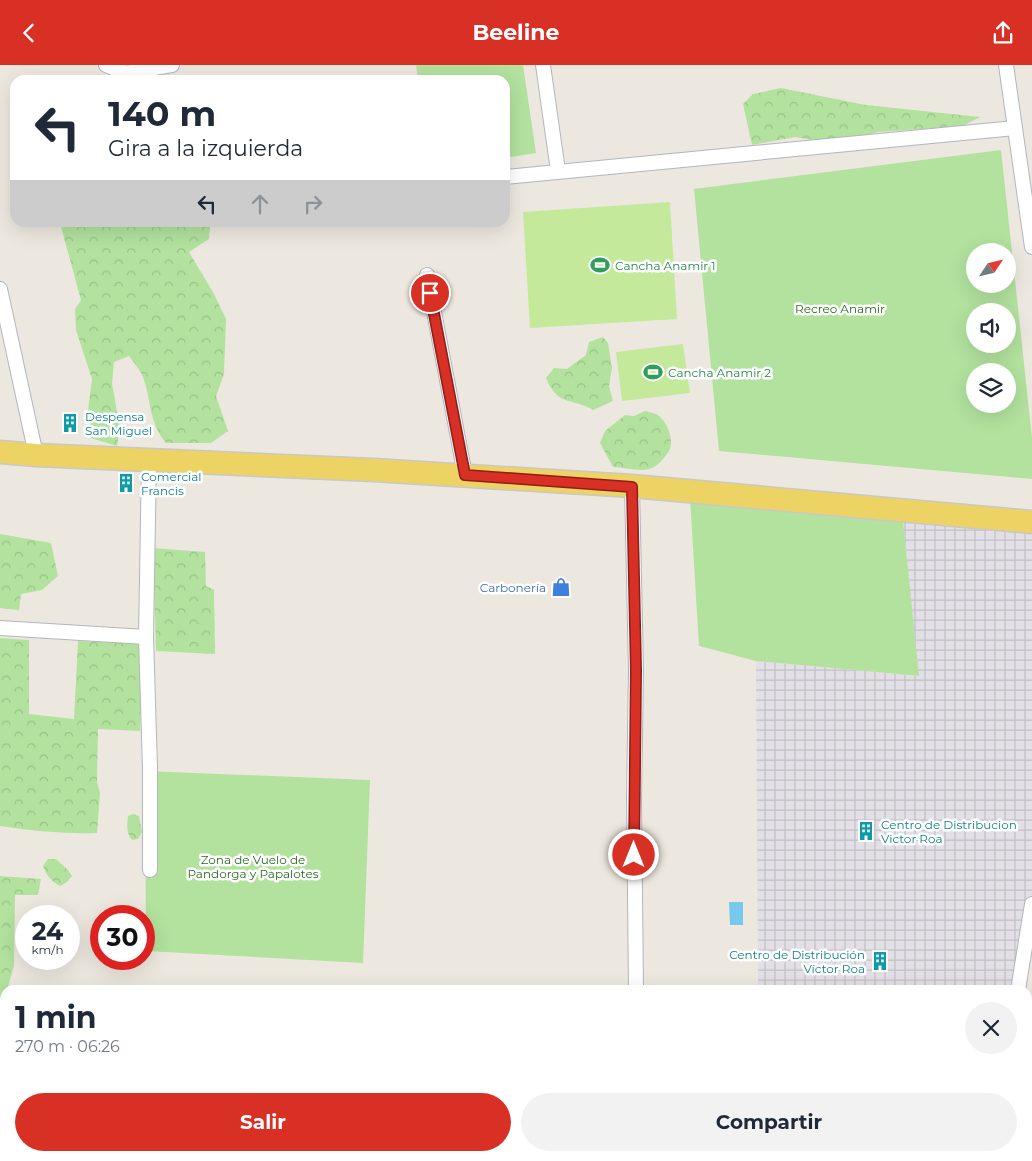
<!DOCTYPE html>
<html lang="es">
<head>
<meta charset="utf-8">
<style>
  body { margin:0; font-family:Montserrat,sans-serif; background:#f2f2f3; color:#1f2937; height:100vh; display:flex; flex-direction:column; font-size:19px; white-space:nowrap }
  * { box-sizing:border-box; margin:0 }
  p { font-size:16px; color:#747a83 }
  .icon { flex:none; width:28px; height:28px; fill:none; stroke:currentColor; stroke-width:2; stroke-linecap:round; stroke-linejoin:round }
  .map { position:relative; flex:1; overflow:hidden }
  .side { position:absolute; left:0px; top:920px; width:1032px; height:176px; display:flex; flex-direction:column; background:#fff; border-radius:15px 15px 0 0; box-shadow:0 5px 20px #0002 }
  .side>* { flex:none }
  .guide { position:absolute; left:10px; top:10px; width:500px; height:152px; border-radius:15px; box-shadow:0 5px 20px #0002; background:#fff; color:#1f2937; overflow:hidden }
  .needle { width:32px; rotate:55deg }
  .buttons { position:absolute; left:966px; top:178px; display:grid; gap:10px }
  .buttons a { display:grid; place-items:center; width:50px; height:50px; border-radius:50%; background:#fff; box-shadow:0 5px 20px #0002; font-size:25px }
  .speed { position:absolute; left:15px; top:840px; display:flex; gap:10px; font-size:25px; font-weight:700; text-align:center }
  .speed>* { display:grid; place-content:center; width:65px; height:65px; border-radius:50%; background:#fff; box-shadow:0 5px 20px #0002; line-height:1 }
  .speed small { font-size:12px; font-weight:400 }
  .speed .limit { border:8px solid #d22; background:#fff; color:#111 }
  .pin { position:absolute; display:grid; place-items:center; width:42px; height:42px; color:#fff; margin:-21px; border:2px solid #fff; border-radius:50%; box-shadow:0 1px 5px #0007 }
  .me { position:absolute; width:55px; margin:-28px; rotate:0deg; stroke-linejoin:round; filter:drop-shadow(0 0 4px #0008) }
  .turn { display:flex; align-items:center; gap:18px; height:105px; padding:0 15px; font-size:22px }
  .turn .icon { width:65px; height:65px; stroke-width:2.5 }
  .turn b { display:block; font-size:35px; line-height:42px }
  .lanes { display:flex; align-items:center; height:48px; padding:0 15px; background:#0003; justify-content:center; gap:25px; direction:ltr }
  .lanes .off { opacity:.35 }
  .round { display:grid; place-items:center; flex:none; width:52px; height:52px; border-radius:26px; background:#f2f2f3 }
  .headline { display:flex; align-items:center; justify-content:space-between; height:85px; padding:0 15px }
  h1 { font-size:30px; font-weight:700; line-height:38px }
  .button { display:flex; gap:10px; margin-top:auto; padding:10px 15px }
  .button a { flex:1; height:58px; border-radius:30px; background:#d93025; color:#fff; font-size:20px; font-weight:700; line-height:58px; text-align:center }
  .button a+a { background:#f2f2f3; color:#1f2937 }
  header { display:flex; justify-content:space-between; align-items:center; height:65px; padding:0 15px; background:#d93025; color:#fff; font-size:22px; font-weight:700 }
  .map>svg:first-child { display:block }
  .industrial { fill:url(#industrial-grid) }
  .forest { fill:url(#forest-crowns) }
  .park { fill:#b2e29e; fill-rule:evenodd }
  .pitch { fill:#c4e99a }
  .water { fill:#76c8ec }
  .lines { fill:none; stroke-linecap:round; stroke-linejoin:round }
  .minor-casing { stroke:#b2b5bf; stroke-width:16 }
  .primary-casing { stroke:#c8c8c8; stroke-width:25 }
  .minor { stroke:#fff; stroke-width:14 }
  .primary { stroke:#edd364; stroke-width:22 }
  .route-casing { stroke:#8d1f18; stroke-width:12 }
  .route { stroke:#d93025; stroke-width:9 }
  .labels { text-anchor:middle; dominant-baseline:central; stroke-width:5; stroke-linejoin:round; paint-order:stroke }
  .leisure-label { font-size:12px; fill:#27864d; stroke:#fff; text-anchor:start }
  .park-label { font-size:12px; fill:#29691d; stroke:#fff }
  .culture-label { font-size:12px; fill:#0d838f; stroke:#fff; text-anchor:start }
  .shop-label { font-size:12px; fill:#366cbe; stroke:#fff; text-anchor:end }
</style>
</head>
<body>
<header><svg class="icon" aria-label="back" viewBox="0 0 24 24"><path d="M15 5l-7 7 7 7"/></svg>Beeline<svg class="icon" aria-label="share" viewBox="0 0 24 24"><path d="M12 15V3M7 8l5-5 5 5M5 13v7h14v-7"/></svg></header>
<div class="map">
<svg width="1032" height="1096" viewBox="0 0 1032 1096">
  <defs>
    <pattern id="industrial-grid" width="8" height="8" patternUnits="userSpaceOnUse" patternTransform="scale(1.25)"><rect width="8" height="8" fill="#e2dfe6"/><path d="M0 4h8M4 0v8" fill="none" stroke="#c2c0c5"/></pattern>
    <pattern id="forest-crowns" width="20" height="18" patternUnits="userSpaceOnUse" patternTransform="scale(1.25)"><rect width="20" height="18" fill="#b2e29e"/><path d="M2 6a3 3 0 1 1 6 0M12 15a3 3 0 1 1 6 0" fill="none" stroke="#99c288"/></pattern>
  </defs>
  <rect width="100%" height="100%" fill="#ede8df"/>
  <path class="industrial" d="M903,456l129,5v391l-11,73h-263l-2,-329 162,15z"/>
  <g class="forest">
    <path d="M781,23l85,17 114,12 -17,9 -85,6 -41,12 -42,-7 -43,8 -9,-41 10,-10z"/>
    <path d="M60,158h150l-1,16 -20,13 25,42 12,25 -2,55 -8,22 12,35 -17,12h-45c-18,-23 -14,-39 -22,-63 -2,-8 -10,-17 -15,-24l-15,6 -2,22 8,44 -3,18 -26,-8 -3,-27 4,-32 -16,-49 -1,-21 6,-9z"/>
    <path d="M603,272l5,6 4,25 -3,18 4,15 -20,9c-23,-13 -35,-3 -47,-32l8,-10 13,1 19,-14 3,-13z"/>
    <path d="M645,346c4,1 8,2 11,3 10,5 18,24 14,35 -3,6 -12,17 -18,19 -13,5 -26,-1 -39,-1l-13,-24 5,-12 20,-16 9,1z"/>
    <path d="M0,469l51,9 7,33 -16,14 -21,4 -2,16 -19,-2z"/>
    <path d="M153,483l52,4 1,34 8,4 1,64 -59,-3z"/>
    <path d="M0,573l29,2v74l45,5 4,-78 65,3 -3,87 -42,-2 -1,53 3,11 -3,40c-33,1 -64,-2 -97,-7z"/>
    <path d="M133,749l6,2 3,16 -4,7 -6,1c-6,-7 -5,-15 -4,-24z"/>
    <path d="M48,794h8l12,11 4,6 -5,6 -7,4c-9,-5 -13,-10 -17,-20z"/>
    <path d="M0,811l41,3 -3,16h-23l-1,71 -7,24h-2l-2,16h-3z"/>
  </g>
  <g class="park">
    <path d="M416,0h107l13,88 -31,5v-78h-87z"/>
    <path d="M1001,85l31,288v41l-313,-28 -25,-262zM975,186h33v33h-33zM975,246h33v33h-33zM975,306h33v33h-33z"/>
    <path d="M690,433l213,23 16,155 -163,-15 -57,-15z"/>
    <path d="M145,706l225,9 -7,183 -217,-12z"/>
  </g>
  <g class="pitch">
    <path d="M670,137l7,117 -147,9 -7,-116z"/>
    <path d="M683,279l7,49 -68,8 -6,-49z"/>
  </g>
  <g class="water">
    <path d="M729,837h14v23h-13z"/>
    <path d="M718,1091h82c-18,5 -64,5 -82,0z"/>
  </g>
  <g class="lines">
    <g class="minor-casing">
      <g id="minor">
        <path d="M106,0l19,8 47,-8"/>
        <path d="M543,0l15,106"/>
        <path d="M1006,0l26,182"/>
        <path d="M505,112l510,-49"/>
        <path d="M427,210l38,200"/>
        <path d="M0,224l36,166"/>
        <path d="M149,395l-3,177 4,131v102"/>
        <path d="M632,421l4,184 -2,129 2,191"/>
        <path d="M0,563l146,9"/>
        <path d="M1018,925l14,-86"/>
        <path d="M1028,948l4,4"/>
        <path d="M636,1096l1,-5"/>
      </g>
    </g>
    <g class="primary-casing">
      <path id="primary" d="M0,387l36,3 338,15 258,16 400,36"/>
    </g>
    <use href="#minor" class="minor"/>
    <use href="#primary" class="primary"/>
  </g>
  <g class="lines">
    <g class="route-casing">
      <path id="route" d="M430,228l35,182 167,12 4,183 -2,185"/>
    </g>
    <use href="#route" class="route"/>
  </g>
  <defs>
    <g id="stadium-bare" transform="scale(1.5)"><path d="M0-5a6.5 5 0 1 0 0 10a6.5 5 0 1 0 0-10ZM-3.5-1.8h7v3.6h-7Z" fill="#2e9e5b" stroke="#fff" stroke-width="2.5" paint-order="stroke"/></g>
    <g id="building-bare" transform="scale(1.5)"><path d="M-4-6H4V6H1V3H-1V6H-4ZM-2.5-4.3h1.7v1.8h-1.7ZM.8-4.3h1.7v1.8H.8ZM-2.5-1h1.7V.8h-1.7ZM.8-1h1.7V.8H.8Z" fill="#0f9aa8" stroke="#fff" stroke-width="2.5" paint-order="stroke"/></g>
    <g id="shop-bare" transform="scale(1.5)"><path d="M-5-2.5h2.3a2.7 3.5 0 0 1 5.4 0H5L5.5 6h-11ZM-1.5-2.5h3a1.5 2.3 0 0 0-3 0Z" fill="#3f7fe0" stroke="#fff" stroke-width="2.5" paint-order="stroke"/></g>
  </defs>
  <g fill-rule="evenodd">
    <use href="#stadium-bare" x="600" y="200"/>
    <use href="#stadium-bare" x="653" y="307"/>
    <use href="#building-bare" x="70" y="358"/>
    <use href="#building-bare" x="126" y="418"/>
    <use href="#shop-bare" x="561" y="522"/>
    <use href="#building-bare" x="866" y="766"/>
    <use href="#building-bare" x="880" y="896"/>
  </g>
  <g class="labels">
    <g class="leisure-label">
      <text x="615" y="200">Cancha Anamir 1</text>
      <text x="668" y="307">Cancha Anamir 2</text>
    </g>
    <g class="park-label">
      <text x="840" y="243">Recreo Anamir</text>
      <text x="253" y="794">Zona de Vuelo de<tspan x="253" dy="14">Pandorga y Papalotes</tspan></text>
    </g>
    <g class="culture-label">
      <text x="85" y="351">Despensa<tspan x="85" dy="14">San Miguel</tspan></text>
      <text x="141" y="411">Comercial<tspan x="141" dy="14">Francis</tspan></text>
      <text x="881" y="759">Centro de Distribucion<tspan x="881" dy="14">Victor Roa</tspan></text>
      <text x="865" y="889" text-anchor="end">Centro de Distribución<tspan x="865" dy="14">Víctor Roa</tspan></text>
    </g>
    <g class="shop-label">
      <text x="546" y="522">Carbonería</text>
    </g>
  </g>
</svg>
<div class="buttons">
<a><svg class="needle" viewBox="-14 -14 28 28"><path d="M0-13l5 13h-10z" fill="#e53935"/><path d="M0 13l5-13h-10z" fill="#747a83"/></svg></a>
<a><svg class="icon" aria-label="sound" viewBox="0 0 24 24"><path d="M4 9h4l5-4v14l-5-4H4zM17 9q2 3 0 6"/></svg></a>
<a><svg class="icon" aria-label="layers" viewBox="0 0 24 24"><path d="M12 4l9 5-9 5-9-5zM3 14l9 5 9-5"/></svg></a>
</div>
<div class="speed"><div>24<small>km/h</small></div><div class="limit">30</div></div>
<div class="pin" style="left:430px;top:228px;background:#d93025"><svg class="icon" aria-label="arrive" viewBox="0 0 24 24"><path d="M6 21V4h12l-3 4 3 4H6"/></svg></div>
<svg class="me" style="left:634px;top:790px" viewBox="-20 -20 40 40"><circle r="17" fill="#d93025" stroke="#fff" stroke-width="3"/><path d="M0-11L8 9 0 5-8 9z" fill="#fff"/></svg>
<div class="guide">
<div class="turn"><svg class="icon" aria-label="left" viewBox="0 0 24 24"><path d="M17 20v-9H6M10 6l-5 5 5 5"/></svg><div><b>140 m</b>Gira a la izquierda</div></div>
<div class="lanes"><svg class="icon" aria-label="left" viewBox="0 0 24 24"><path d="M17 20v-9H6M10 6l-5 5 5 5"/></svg><svg class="icon off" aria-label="ahead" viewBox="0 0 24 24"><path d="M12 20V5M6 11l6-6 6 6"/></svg><svg class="icon off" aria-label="right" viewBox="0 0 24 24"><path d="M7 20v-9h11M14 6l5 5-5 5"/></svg></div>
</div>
<section class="side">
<div class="headline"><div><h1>1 min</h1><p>270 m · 06:26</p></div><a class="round"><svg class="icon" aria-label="close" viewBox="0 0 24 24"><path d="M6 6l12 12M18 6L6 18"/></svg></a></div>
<div class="button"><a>Salir</a><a>Compartir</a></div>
</section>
</div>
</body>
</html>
